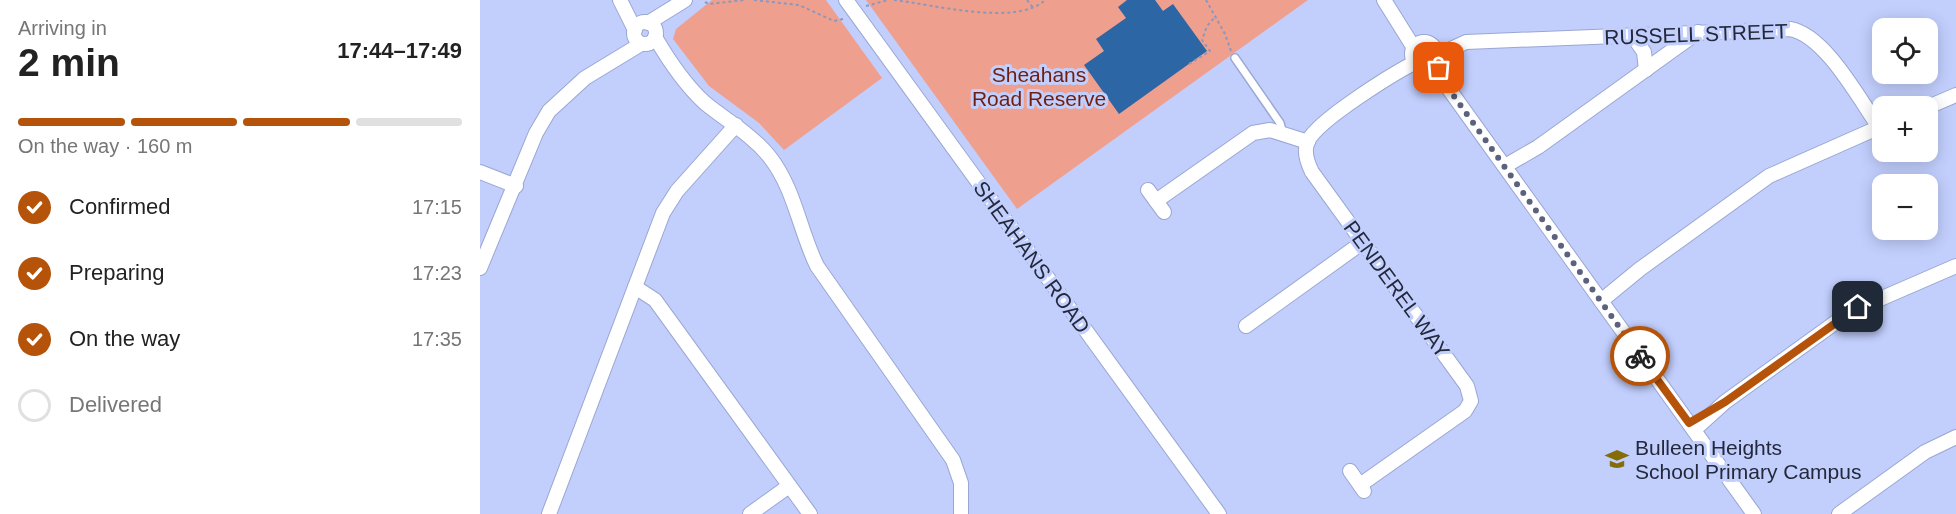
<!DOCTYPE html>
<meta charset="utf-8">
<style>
body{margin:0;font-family:Arial,sans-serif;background:#f2f2f2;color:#222;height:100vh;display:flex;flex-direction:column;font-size:22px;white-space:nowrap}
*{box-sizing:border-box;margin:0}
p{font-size:20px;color:#767676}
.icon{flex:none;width:33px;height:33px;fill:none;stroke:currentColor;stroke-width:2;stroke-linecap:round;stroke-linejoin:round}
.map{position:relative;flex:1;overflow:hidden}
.sheet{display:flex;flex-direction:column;background:#fff;width:480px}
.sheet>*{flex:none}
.tools{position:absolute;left:1392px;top:18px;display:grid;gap:12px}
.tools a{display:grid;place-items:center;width:66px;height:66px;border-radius:12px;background:#fff;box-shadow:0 3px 15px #0003;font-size:30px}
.pin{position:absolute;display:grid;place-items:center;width:51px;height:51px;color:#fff;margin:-26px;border-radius:12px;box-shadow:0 3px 9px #0006}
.courier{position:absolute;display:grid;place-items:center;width:60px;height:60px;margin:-30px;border:4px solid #b45309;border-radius:50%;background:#fff;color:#222;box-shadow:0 2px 8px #0007}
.headline em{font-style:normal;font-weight:600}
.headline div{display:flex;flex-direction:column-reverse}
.headline{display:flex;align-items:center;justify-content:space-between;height:102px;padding:0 18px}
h1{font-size:39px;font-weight:600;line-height:45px}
.bar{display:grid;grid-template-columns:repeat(4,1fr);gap:9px 6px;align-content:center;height:72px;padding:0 18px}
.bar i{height:8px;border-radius:4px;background:#e0e0e0}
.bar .active{background:#b45309}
.bar p{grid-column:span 4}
ol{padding:0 18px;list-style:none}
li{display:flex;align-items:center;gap:18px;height:66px}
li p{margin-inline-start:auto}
li .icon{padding:6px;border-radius:50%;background:#b45309;color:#fff;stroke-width:4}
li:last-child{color:#767676}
li i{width:33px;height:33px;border:3px solid #e0e0e0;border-radius:50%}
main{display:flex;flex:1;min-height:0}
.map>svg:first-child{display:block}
.green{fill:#ef9f8e}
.building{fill:#2c66a5}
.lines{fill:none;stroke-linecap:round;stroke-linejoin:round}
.service-casing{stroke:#9aa7d3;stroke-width:10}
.minor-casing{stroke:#9aa7d3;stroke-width:16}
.path{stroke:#8c97bb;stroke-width:2;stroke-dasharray:3 3;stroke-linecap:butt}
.service{stroke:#fff;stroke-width:7}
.minor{stroke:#fff;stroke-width:14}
.done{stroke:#5b627e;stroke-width:6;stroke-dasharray:0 10.8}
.route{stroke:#b45309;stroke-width:8}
.labels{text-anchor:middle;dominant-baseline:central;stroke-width:6;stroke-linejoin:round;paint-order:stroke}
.street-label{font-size:21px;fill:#23283a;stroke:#c2cffd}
.park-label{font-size:21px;fill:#701e0f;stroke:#c2cffd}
.poi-label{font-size:21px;fill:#23283a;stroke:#c2cffd;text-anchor:start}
</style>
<main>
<section class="sheet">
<div class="headline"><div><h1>2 min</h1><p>Arriving in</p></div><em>17:44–17:49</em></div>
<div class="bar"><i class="active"></i><i class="active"></i><i class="active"></i><i></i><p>On the way · 160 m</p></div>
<ol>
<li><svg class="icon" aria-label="check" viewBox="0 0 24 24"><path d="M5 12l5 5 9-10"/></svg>Confirmed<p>17:15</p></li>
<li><svg class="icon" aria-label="check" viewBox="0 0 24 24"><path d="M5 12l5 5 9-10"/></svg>Preparing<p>17:23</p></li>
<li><svg class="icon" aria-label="check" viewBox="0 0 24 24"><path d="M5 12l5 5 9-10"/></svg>On the way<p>17:35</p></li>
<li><i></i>Delivered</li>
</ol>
</section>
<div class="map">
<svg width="1476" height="514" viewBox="0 0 1476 514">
<rect width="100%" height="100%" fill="#c2cffd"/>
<!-- green -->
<g class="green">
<polygon points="232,0 346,0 402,78 304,150 279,123 229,86 193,39 196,29"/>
<polygon points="386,0 828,0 537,209"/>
</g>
<!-- building -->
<polygon class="building" points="647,0 675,0 683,11 693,4 727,51 639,114 604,65 624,51 616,39 646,18 638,7"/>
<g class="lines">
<!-- service casing -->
<g class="service-casing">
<polyline id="service" points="755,58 800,123 803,134"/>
</g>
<!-- minor casing -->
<g class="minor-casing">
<g id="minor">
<polyline points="140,0 155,30"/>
<polyline points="366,0 739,514"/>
<polyline points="904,0 934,48"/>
<circle cx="165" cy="33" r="11"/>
<polyline points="168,23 205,0"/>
<polyline points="1152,35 1164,52 1166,70"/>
<path d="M175,37c14,24 29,47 50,66 22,18 46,31 64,53 26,33 30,73 48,110l136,194 8,23v31"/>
<circle cx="944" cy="54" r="12"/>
<path d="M956,56l30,-14 324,-13c35,6 69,70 89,98"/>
<polyline points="945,65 966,85 1274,514"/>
<polyline points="1448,107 1476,95"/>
<polyline points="1025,166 1058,147 1218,32"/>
<polyline points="0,172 36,186"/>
<polyline points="668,190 684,212"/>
<polyline points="676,201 773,133 790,130 828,142"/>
<polyline points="0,268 56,133 69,111 105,78 161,44"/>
<polyline points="155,287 175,300 330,514"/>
<polyline points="1121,301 1160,269 1289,176 1402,126"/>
<polyline points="766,326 883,242"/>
<polyline points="1214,430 1245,402 1370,312 1476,266"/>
<polyline points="870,471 884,491"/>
<path d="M880,485l105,-74 6,-10 -4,-15 -155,-214c-5,-10 -9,-21 -4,-31 10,-21 86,-68 108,-79"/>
<polyline points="69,514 183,213 197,191 256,125"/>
<polyline points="270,514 309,486"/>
<polyline points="1359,514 1445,452 1476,437"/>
</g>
</g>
<!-- path -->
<g class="path">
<polyline points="274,0 319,5 354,21 363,19"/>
<path d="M414,0c37,4 123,27 151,0"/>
<polyline points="547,0 554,9"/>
<polyline points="726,0 745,34 751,51"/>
<polyline points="225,2 229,4 264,0"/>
<polyline points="386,6 408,0"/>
<polyline points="709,64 730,51 722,40 727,26 736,16"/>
</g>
<!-- service -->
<use href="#service" class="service"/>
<!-- minor -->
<use href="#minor" class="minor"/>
</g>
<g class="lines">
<!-- done -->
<polyline class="done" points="959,68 966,85 1160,356"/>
<!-- route -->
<polyline class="route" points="1160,356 1209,423 1245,402 1378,307"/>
</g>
<!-- icons -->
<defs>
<g id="school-bare" transform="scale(1.8)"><path d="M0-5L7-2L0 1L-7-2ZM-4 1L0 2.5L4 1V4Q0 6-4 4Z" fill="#846c08" stroke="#c2cffd" stroke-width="2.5" paint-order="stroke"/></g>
</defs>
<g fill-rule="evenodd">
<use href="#school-bare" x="1137" y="459"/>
</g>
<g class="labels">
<!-- street labels -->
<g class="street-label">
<text transform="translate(1216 34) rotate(-2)">RUSSELL STREET</text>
<text transform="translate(552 257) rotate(54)">SHEAHANS ROAD</text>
<text transform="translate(917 289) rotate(54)">PENDEREL WAY</text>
</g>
<!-- park labels -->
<g class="park-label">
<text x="559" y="74">Sheahans<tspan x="559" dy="24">Road Reserve</tspan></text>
</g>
<!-- poi labels -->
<g class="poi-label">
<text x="1155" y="447">Bulleen Heights<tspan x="1155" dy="24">School Primary Campus</tspan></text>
</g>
</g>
</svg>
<div class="tools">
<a><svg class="icon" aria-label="locate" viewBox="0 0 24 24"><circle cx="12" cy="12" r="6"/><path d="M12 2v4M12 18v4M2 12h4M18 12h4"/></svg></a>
<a>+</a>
<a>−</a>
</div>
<div class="pin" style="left:959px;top:68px;background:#ea580c"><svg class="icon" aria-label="bag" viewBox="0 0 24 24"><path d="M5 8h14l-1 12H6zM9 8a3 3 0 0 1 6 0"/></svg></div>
<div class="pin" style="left:1378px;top:307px;background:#1f2937"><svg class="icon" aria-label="home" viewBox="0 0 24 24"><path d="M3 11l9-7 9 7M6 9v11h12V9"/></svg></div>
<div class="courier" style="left:1160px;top:356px"><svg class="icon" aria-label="bike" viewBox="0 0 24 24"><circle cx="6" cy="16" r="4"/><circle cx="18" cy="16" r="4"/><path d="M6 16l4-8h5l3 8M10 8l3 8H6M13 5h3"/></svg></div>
</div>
</main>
